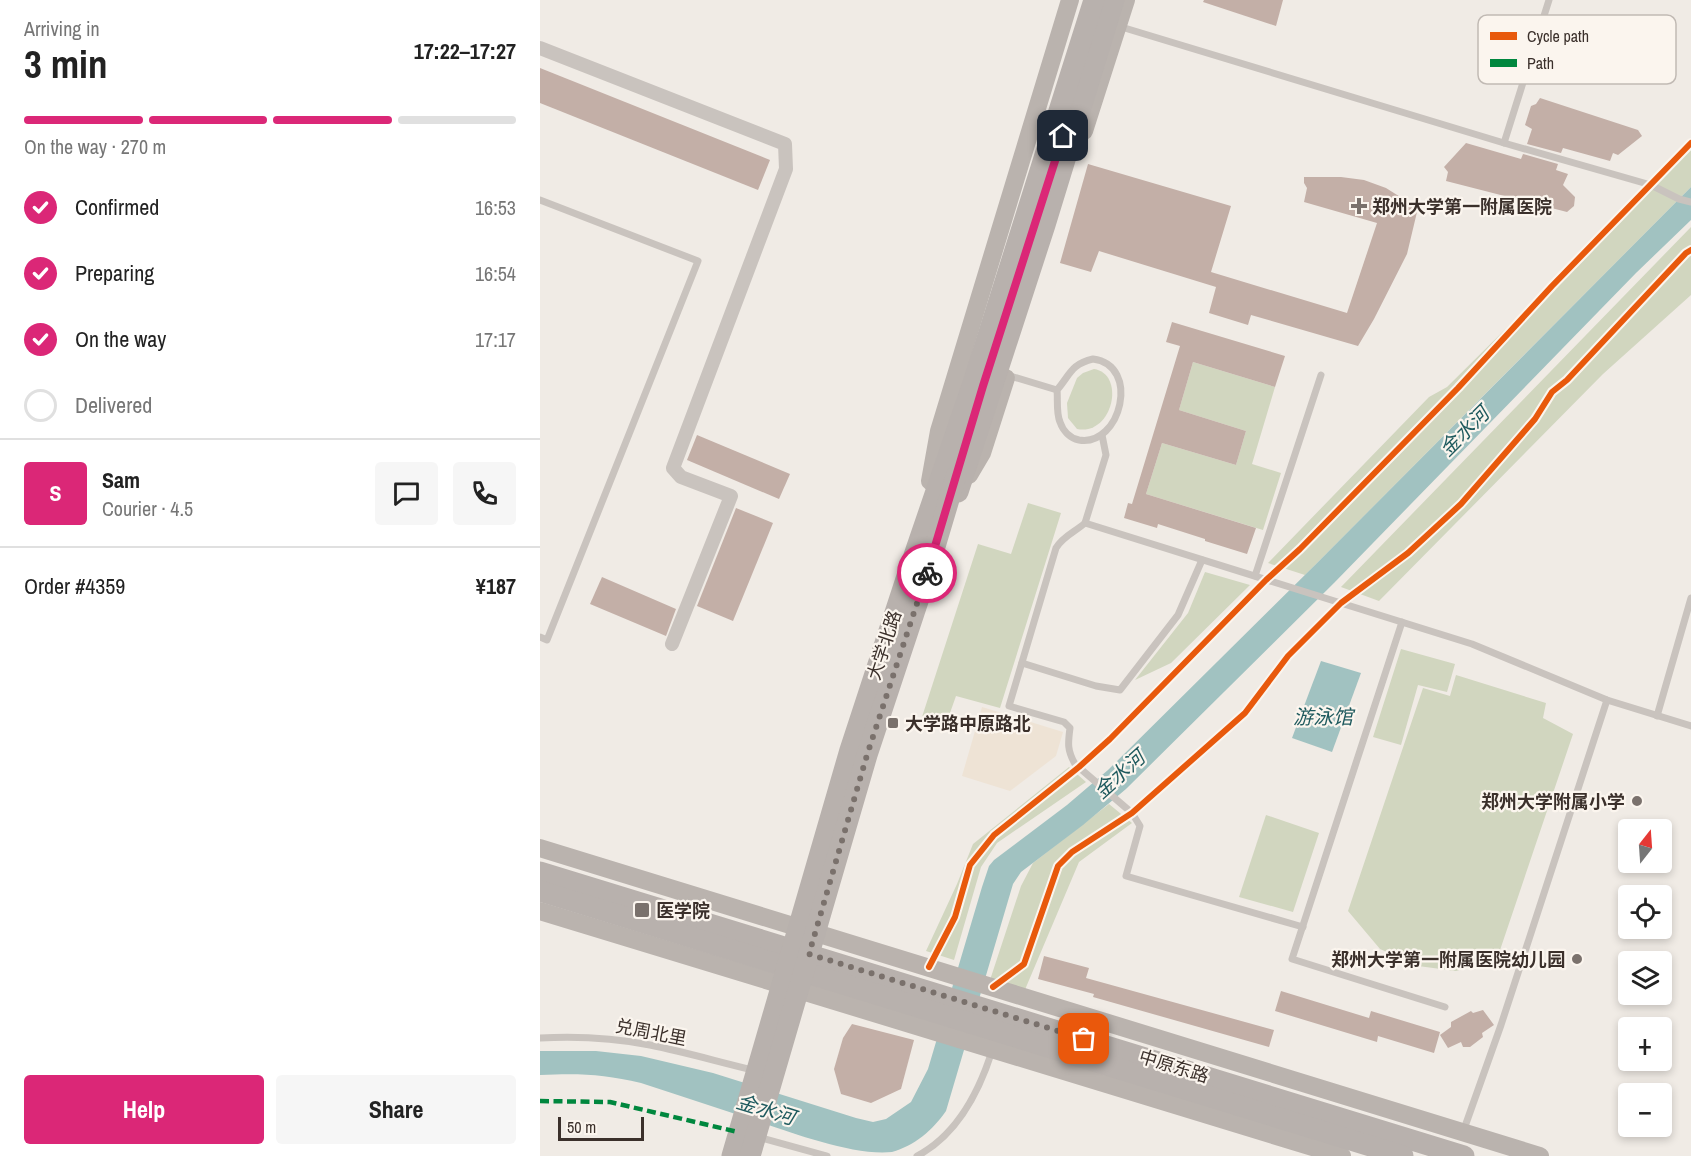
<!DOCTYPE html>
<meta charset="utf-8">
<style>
body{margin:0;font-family:"Archivo Narrow","Noto Sans SC",sans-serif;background:#f6f6f6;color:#222;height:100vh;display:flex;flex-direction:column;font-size:22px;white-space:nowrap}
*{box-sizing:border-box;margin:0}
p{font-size:20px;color:#767676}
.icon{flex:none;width:33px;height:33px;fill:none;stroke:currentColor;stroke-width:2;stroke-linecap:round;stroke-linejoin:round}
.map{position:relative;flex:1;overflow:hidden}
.sheet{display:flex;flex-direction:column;background:#fff;width:540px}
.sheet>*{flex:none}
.needle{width:39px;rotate:17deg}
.buttons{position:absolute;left:1078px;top:819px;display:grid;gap:12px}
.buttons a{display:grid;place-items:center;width:54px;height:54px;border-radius:6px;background:#fff;box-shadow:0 3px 9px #0003;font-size:30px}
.scale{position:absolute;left:18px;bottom:15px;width:86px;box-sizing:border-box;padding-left:6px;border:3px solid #3b302b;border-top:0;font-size:16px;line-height:21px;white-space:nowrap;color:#3b302b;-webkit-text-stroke:4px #fbf5ee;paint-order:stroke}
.pin{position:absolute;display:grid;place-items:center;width:51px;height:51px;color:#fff;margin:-26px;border-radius:12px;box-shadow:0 3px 9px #0006}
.courier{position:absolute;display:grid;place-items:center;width:60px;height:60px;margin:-30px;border:4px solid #db2777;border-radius:50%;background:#fff;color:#222;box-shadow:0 2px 8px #0007}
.summary em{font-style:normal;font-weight:700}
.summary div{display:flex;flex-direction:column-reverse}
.summary{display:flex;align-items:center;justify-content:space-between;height:102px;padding:0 24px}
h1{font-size:39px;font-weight:700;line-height:45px}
.bar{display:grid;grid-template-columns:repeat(4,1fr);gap:9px 6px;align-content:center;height:72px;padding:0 24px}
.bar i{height:8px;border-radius:4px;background:#e0e0e0}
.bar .selected{background:#db2777}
.bar p{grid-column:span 4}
.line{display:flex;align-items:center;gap:15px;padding:0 24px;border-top:2px solid #e0e0e0}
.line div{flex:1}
.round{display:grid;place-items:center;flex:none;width:63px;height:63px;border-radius:6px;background:#f6f6f6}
ol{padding:0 24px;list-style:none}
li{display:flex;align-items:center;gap:18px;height:66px}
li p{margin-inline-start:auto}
li .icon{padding:6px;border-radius:50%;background:#db2777;color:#fff;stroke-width:4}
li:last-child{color:#767676}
li i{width:33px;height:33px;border:3px solid #e0e0e0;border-radius:50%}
.button{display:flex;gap:12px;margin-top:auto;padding:12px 24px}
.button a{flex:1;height:69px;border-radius:6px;background:#db2777;color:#fff;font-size:24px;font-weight:700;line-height:69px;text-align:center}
.button a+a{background:#f6f6f6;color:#222}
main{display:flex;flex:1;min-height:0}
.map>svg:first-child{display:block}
.green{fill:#d1d6bf}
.plaza{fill:#eee3d5}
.water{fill:#a1c2c1}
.building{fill:#c3afa7}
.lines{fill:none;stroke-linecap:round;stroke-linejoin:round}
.lane{stroke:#c9c3be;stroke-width:7}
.street{stroke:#c9c3be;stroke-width:14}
.secondary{stroke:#bab3ae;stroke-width:18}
.primary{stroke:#b8b1ad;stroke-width:21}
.quiet{stroke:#00873e;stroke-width:4.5;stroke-dasharray:9 4.5;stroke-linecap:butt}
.cycleway-casing{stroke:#fbf5ee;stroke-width:10}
.cycleway{stroke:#e8590c;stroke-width:6}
.done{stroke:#7a716c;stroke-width:6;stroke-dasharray:0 10.8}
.route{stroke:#db2777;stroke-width:8}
.poi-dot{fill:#7a716c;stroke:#fbf5ee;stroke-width:2}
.labels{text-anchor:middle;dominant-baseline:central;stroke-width:4.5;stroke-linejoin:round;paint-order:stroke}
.poi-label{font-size:18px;font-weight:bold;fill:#3b302b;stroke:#fbf5ee;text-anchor:start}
.street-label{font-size:18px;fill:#3b302b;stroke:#fbf5ee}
.water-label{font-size:20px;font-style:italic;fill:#1f5a5e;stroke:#fbf5ee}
.key{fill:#fbf5ee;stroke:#c1bab4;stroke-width:1.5}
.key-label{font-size:16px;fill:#3b302b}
</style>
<main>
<section class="sheet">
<div class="summary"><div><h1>3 min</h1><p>Arriving in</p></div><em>17:22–17:27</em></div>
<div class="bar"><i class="selected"></i><i class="selected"></i><i class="selected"></i><i></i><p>On the way · 270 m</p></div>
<ol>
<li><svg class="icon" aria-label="check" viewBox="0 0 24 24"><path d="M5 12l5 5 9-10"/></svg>Confirmed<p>16:53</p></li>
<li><svg class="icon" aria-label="check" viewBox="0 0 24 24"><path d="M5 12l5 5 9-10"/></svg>Preparing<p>16:54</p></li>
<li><svg class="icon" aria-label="check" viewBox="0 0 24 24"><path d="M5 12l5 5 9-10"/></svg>On the way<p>17:17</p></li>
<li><i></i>Delivered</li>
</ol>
<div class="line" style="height:108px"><b class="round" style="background:#db2777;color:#fff">S</b><div><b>Sam</b><p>Courier · 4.5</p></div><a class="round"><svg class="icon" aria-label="chat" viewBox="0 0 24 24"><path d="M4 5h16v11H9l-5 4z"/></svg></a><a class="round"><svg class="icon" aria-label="phone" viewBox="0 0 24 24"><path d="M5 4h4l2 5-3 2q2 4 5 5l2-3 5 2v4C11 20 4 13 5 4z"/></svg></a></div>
<div class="line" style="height:78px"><div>Order #4359</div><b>¥187</b></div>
<div class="button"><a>Help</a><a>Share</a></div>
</section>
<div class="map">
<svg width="1151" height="1156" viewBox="0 0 1151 1156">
<rect width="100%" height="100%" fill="#f0ebe5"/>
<!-- green -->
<g class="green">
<polygon points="1151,145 1151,187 765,575 728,563 889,397 907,387"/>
<polygon points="1151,227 1151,295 1063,374 839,601 801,587"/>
<polygon points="653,362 735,387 712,464 741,473 723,530 606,494 622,443 696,465 706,431 639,410"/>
<path d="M554,369c32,5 19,67 -17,60l-9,-11 -1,-15 10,-25 6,-5z"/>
<polygon points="488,503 521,513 460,708 416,696 405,727 381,720 438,544 471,554"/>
<polygon points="665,572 710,585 631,663 595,680 648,613"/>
<polygon points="861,649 915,664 907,692 878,685 861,745 833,737"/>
<polygon points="916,675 1006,703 1003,718 1033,734 957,959 916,971 878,966 840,949 808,911 883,688 910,696"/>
<polygon points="529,767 546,782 457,843 441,867 414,960 386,951 417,884 433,844"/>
<polygon points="569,804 592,823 539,862 484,992 450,980 481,886 493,863"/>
<polygon points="726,815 779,833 753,912 699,897"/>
</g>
<!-- plaza -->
<polygon class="plaza" points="442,707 523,732 516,756 470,791 422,776"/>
<!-- water -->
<g class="water">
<path d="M1151,187v33l-55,53 -301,309 -209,207 -43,36 -62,47 -8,12 -67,227c-13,19 -32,35 -54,41 -36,4 -94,-17 -129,-29 -41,-13 -81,-27 -122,-40 -37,-9 -63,-10 -101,-8v-24h56l45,5 72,17 143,45 17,4 13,-3 25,-17 17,-33 54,-182 7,-21 5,-6 73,-55 41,-35 208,-206z"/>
<polygon points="781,661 821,673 792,752 752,738"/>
</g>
<!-- building -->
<g class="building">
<polygon points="664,0 743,0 736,26 663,2"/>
<polygon points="0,68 230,160 218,190 0,103"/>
<polygon points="1000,98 1098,130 1102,136 1078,155 1073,153 1070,161 1023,148 1021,153 987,144 992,129 985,125 991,106 996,104"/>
<polygon points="926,143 981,159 983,154 1018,164 1016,170 1028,174 1023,185 1035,197 1034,206 1027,212 906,181 908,172 904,167"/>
<polygon points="548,164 691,206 671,272 807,313 837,223 764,202 767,188 764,183 764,177 801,177 824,180 846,188 873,205 877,212 867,254 834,319 818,346 711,315 708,325 669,313 676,287 559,251 551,272 520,263"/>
<polygon points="632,322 745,356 735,387 653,362 639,410 706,431 696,465 622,443 606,494 716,528 707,554 665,541 665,539 618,524 617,528 584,518 588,503 592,504 640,346 626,342"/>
<polygon points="157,435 250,474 239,499 147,460"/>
<polygon points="196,508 233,523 193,621 157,606"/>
<polygon points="62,577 136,609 126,636 50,604"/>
<polygon points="504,956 549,968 546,978 734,1030 729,1047 553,997 554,994 498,979"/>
<polygon points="741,991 829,1018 831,1011 900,1032 894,1053 838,1036 837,1042 735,1011"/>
<polygon points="943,1010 954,1025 942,1033 943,1037 930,1047 923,1047 921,1042 908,1048 900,1035 911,1027 911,1022 931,1011 933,1013"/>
<polygon points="312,1024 374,1040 361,1089 331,1103 301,1094 294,1069 303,1038"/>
</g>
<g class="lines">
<!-- lane -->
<g class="lane">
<polyline points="578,26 964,143 1009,0"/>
<polyline points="964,143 1111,185 1139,199 1151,202"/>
<polyline points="0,200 158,261 7,640 0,637"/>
<path d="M553,359c48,6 28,88 -14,81 -9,-2 -16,-9 -19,-18 -4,-9 -2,-22 -3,-32 13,-15 14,-26 36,-31z"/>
<polyline points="467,375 517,390"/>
<path d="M562,435l4,20 -21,68c-10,9 -22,13 -29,25l-47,158 55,16 6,6c-2,15 -3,22 5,36l57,49 8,13 -14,50 177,51"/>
<polyline points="545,523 932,644 1067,700 1151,726"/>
<polyline points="715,576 781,375"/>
<polyline points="862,622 752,959 905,1007"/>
<polyline points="482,663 556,686 580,690 638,615 662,560"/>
<polyline points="1117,716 1151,598"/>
<path d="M0,1038c37,-2 74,0 110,7 35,7 69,17 103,25"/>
<polyline points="923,1132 961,1025 1067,700"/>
<polyline points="218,1137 287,1156"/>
<path d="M377,1156c40,-21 62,-64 75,-105"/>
</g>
<!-- street -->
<polyline class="street" points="0,48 245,144 246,169 133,468 141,477 191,496 132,644"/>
<!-- secondary -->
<g class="secondary">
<polyline points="544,131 586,0"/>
<polyline points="429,475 442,453 466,378"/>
<polyline points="390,481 399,431 530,0"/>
<polyline points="0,848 1000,1156"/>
<polyline points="0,911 802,1156"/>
</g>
<!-- primary -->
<g class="primary">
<polyline points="418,492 505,225 574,0"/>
<polyline points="0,872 924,1156"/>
<polyline points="0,891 863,1156"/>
<polyline points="192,1156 310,750 368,573 433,383 554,0"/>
<polyline points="210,1156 327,755 385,580 416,476"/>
</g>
<!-- quiet -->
<polyline class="quiet" points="0,1101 70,1102 198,1132"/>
<!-- cycleway casing -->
<g class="cycleway-casing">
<g id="cycleway">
<polyline points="389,967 415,917 430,865 454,835 539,767 570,739 726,580 760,549 918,388 1012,286 1151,143"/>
<polyline points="453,987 484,964 518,866 532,852 592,813 705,713 748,656 801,603 868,553 921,504 995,419 1012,392 1027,380 1146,253 1151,250"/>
</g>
</g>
<!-- cycleway -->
<use href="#cycleway" class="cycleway"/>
</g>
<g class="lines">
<!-- done -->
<polyline class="done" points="387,573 327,755 269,954 544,1039"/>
<!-- route -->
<polyline class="route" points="387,573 443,386 523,136"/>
</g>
<!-- markers -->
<g class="poi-dot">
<path d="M816 197h6v6h6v6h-6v6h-6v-6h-6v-6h6z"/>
<rect x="347" y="717" width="12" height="12" rx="3"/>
<circle cx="1097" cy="801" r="6"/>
<rect x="94" y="902" width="16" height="16" rx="3"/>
<circle cx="1037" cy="959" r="6"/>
</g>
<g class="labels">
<!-- poi labels -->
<g class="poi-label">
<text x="832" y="206">郑州大学第一附属医院</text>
<text x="365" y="723">大学路中原路北</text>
<text x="1085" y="801" text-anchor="end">郑州大学附属小学</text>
<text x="116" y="910">医学院</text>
<text x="1025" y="959" text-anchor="end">郑州大学第一附属医院幼儿园</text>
</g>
<!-- street labels -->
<g class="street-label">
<text transform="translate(344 645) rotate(-72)">大学北路</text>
<text transform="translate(111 1032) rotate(11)">兑周北里</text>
<text transform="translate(634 1066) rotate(17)">中原东路</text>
</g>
<!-- water labels -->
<g class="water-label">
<text transform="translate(924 431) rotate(-45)">金水河</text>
<text x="783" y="716">游泳馆</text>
<text transform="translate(579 774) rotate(-42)">金水河</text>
<text transform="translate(226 1109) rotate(17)">金水河</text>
</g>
</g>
<!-- legend -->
<rect x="938" y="15" width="198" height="69" rx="9" class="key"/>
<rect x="950" y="32" width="27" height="8" fill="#e8590c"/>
<rect x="950" y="59" width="27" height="8" fill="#00873e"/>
<g class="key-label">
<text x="987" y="42">Cycle path</text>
<text x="987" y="69">Path</text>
</g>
</svg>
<div class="buttons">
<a><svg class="needle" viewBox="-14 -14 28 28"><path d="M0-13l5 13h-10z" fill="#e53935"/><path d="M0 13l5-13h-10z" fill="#767676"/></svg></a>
<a><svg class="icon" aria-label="locate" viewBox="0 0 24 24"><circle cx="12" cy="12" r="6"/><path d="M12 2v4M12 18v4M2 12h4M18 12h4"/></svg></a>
<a><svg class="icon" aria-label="layers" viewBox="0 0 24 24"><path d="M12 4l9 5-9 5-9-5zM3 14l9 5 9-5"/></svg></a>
<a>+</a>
<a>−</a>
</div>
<div class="scale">50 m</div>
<div class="pin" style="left:544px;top:1039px;background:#ea580c"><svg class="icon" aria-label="bag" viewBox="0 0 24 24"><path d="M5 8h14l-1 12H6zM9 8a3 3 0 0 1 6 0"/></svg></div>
<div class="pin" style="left:523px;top:136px;background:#1f2937"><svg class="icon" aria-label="home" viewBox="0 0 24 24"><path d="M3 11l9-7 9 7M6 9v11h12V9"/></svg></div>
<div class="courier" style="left:387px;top:573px"><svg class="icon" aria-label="bike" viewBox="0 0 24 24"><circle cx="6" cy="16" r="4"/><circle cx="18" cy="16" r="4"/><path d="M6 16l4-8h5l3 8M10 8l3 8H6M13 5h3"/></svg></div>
</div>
</main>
